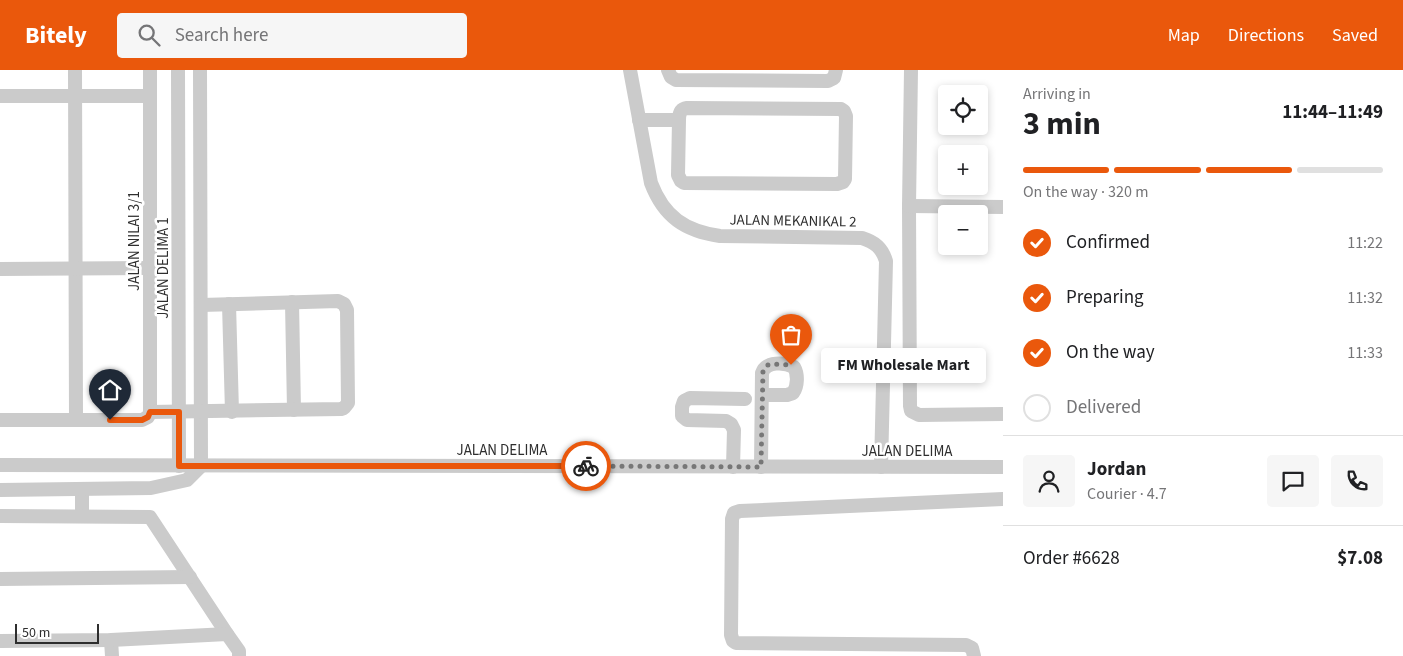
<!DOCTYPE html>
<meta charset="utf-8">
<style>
body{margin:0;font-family:"Source Sans 3",sans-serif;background:#f6f6f6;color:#202124;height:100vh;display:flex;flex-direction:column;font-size:19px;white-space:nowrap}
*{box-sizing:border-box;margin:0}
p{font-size:16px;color:#757577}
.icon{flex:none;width:28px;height:28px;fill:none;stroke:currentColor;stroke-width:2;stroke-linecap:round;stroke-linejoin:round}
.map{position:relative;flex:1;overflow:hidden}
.sheet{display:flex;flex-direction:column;background:#fff;width:400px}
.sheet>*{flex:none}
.fabs{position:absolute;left:938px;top:15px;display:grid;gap:10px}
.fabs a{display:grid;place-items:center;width:50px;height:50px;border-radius:5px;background:#fff;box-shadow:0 2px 8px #0003;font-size:25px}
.scale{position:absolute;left:15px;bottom:12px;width:84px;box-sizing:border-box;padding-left:5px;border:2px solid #2e2e2e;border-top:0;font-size:14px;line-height:18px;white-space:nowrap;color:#2e2e2e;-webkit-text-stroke:4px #fff;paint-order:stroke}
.pin{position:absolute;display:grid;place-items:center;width:42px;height:42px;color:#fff;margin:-51px -21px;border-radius:50% 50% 50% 0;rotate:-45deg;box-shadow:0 0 5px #0007}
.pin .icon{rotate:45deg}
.courier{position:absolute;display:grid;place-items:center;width:50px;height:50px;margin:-25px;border:4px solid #ea580c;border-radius:50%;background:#fff;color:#222;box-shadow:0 1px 6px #0007}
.bubble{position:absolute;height:35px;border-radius:5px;background:#fff;box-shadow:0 2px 8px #0003;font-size:16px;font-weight:700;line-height:35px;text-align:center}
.summary em{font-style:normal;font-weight:700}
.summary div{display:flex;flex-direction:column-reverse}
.summary{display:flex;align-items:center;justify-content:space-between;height:85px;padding:0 20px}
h1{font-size:32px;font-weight:700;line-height:38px}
.bar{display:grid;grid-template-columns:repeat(4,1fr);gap:8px 5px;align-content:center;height:60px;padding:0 20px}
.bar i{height:6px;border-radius:4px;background:#e0e0e0}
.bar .selected{background:#ea580c}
.bar p{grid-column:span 4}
.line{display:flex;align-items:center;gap:12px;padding:0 20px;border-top:1px solid #e0e0e0}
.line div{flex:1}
.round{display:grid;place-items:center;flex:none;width:52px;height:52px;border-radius:5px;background:#f6f6f6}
ol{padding:0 20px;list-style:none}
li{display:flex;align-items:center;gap:15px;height:55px}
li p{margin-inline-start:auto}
li .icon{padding:5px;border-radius:50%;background:#ea580c;color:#fff;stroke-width:4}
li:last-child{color:#757577}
li i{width:28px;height:28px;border:2px solid #e0e0e0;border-radius:50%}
header{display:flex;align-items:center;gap:30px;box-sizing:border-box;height:70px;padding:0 25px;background:#ea580c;color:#fff}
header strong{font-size:24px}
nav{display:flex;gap:28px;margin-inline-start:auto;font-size:18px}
.search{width:350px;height:45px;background:#f6f6f6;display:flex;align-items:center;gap:12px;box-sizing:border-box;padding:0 18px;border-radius:5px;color:#757577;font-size:19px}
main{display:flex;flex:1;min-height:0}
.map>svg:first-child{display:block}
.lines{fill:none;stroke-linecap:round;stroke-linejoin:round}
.minor{stroke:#cbcbcb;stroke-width:14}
.done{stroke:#777;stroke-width:5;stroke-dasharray:0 9}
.route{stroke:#ea580c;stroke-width:6}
.labels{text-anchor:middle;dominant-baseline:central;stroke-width:5;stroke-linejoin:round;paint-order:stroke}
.street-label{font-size:15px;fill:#2e2e2e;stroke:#fff}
</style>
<header>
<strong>Bitely</strong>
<div class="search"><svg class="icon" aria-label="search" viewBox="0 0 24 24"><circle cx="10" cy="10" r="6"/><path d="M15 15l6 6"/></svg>Search here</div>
<nav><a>Map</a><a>Directions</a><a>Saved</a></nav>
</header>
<main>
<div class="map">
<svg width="1003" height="586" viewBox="0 0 1003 586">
<rect width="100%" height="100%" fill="#fff"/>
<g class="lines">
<!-- minor -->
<g class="minor">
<polyline points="75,0 76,350"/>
<polyline points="150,0 150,342"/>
<polyline points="178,0 179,396"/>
<polyline points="200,0 201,396"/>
<path d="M630,0l21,113c13,34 34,48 69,53l142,2c13,4 20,10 24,23l-5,206"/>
<polyline points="668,0 671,7 676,10 828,11 834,8 836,0"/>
<polyline points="911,0 909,136 910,336 911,341 919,345 1003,344"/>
<polyline points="0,26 150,26"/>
<path d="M639,50h40c0,-6 1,-11 8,-12l154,1 3,2 2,5 -1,63 -2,3 -6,2 -153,-1 -3,-2 -3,-6 1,-55"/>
<polyline points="909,136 1003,137"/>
<polyline points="0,199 150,198"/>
<polyline points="292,232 294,340"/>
<polyline points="229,234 232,342"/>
<polyline points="150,342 341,339 344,338 348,333 347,240 344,234 338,231 201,235"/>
<polyline points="0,350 142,350 148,347 150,342"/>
<polyline points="0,395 1003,397"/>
<polyline points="733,397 734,360 731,354 726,351 687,350 682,346 682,337 684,331 690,328 745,329"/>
<path d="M761,397l1,-94c4,-12 22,-11 32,-6 4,7 4,19 -1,26l-6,2h-25"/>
<polyline points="82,419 82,446"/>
<polyline points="0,420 151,418 187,410 201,396"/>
<polyline points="0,446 150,447 227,564"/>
<polyline points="0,509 190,507"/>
<polyline points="111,570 112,586"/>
<polyline points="0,571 111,570 227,564 239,581 239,586"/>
<polyline points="974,586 972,578 966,575 736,573 733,571 731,565 732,449 734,443 740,441 1003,429"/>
</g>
</g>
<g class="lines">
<!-- done -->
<polyline class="done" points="586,396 761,397 763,300 768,295 771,294 791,295"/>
<!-- route -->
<polyline class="route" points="110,350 142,350 148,347 150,342 179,342 179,396 586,396"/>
</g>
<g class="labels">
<!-- street labels -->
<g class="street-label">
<text transform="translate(793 151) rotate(1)">JALAN MEKANIKAL 2</text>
<text transform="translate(134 171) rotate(-90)">JALAN NILAI 3/1</text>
<text transform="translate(163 198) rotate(-90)">JALAN DELIMA 1</text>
<text x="502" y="380">JALAN DELIMA</text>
<text x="907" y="381">JALAN DELIMA</text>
</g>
</g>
</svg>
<div class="fabs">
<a><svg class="icon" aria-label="locate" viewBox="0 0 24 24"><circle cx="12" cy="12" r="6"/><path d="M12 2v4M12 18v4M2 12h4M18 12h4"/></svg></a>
<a>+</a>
<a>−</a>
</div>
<div class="scale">50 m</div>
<div class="pin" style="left:791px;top:295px;background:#ea580c"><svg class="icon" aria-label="bag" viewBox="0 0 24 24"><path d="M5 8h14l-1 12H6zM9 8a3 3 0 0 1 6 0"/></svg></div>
<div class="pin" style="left:110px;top:350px;background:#1f2937"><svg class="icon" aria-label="home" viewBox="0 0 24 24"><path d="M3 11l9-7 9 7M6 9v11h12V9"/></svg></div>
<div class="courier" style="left:586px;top:396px"><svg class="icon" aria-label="bike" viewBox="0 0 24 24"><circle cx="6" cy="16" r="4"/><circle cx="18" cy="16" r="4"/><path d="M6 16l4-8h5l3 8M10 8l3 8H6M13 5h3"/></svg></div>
<div class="bubble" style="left:821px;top:278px;width:165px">FM Wholesale Mart</div>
</div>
<section class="sheet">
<div class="summary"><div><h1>3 min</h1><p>Arriving in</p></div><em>11:44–11:49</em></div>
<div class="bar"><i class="selected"></i><i class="selected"></i><i class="selected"></i><i></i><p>On the way · 320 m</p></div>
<ol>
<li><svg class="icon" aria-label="check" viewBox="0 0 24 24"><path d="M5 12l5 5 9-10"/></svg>Confirmed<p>11:22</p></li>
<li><svg class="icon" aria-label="check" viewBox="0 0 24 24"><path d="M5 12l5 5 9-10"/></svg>Preparing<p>11:32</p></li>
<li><svg class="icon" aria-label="check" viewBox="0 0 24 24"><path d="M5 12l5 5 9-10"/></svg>On the way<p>11:33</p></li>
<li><i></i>Delivered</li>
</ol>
<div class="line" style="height:90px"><a class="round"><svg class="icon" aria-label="person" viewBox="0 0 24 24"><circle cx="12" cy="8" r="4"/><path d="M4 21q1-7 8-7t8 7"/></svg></a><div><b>Jordan</b><p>Courier · 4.7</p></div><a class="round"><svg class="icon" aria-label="chat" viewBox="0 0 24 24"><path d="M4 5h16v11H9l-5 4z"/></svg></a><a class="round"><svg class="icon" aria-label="phone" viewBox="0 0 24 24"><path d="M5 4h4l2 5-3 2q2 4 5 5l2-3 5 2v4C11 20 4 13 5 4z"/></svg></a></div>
<div class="line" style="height:65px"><div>Order #6628</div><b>$7.08</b></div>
</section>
</main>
